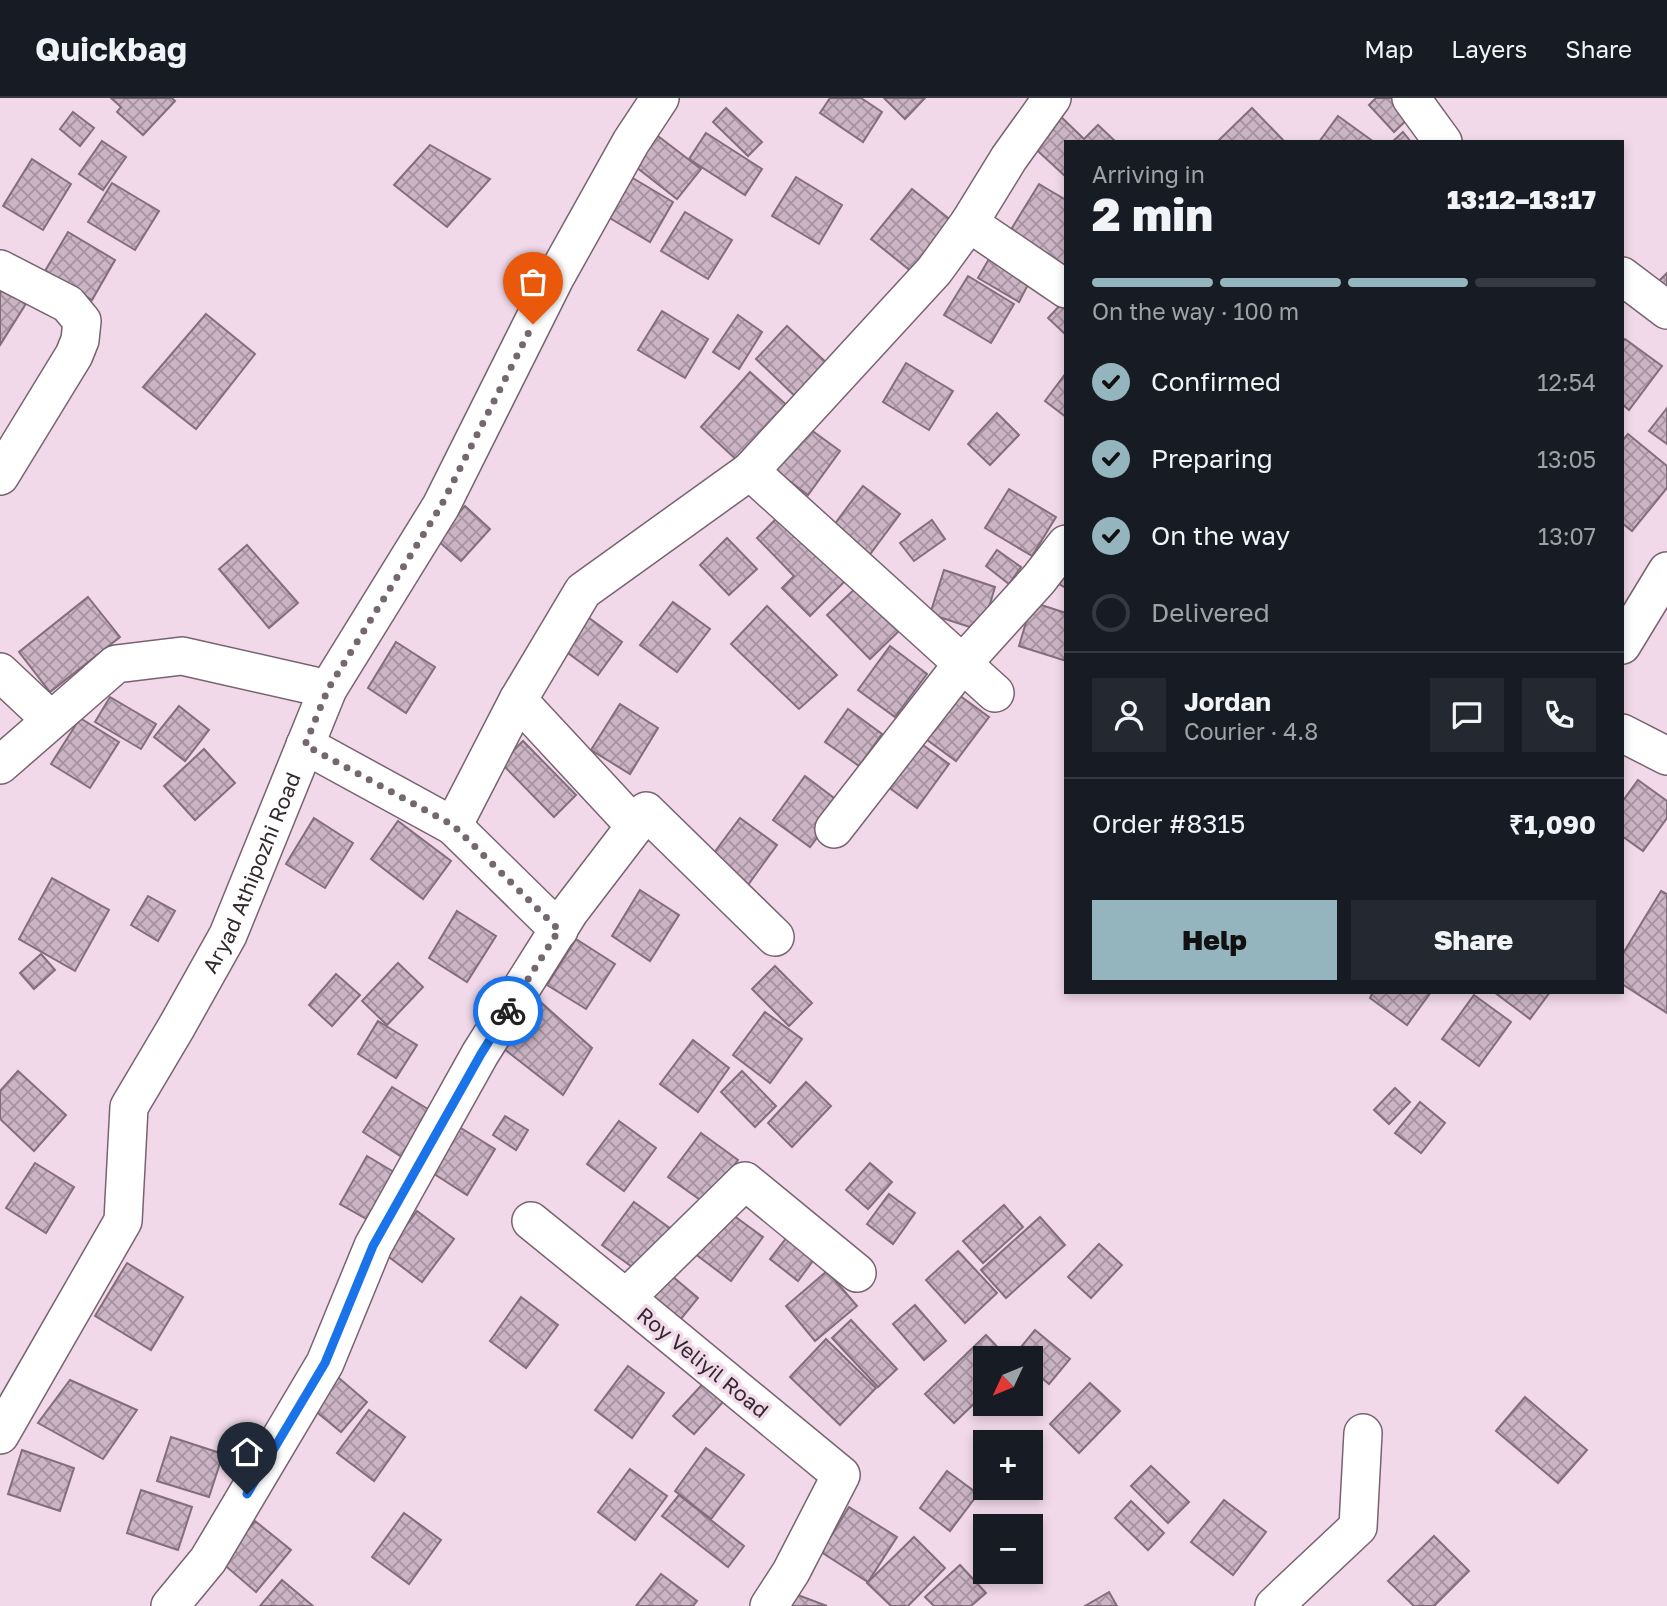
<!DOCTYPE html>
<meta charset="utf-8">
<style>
body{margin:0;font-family:"Golos Text",sans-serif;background:#242831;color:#f1f3f6;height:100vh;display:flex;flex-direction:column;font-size:26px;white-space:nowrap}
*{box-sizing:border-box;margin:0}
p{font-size:23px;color:#9ea1a6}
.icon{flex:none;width:38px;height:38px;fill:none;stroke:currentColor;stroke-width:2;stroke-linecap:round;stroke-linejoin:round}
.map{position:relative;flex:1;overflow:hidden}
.sheet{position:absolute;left:1064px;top:42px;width:560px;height:854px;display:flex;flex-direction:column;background:#171b24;border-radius:0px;box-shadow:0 4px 10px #0003}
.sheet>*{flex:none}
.needle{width:46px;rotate:226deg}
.buttons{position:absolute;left:973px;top:1248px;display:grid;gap:14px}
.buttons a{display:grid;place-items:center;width:70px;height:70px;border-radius:0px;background:#171b24;box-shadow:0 4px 10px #0003;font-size:35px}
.pin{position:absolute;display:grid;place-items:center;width:60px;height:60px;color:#fff;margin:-72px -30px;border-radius:50% 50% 50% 0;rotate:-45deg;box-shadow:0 0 7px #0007}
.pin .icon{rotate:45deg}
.courier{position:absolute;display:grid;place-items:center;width:70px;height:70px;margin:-35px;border:5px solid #1a73e8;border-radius:50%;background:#fff;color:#222;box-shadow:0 2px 9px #0007}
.summary em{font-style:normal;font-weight:800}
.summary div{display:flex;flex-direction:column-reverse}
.summary{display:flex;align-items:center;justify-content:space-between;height:119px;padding:0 28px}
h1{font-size:46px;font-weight:800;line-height:52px}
.bar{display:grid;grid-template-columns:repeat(4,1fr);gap:10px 7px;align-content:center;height:84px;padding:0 28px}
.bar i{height:9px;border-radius:5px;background:#363941}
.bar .active{background:#95b5be}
.bar p{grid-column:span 4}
.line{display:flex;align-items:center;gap:18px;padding:0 28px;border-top:2px solid #363941}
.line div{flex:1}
.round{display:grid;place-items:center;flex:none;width:74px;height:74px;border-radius:0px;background:#242831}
ol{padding:0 28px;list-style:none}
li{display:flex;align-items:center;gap:21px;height:77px}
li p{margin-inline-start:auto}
li .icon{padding:7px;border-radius:50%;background:#95b5be;color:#111;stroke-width:4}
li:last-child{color:#9ea1a6}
li i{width:38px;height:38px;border:4px solid #363941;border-radius:50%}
.primary-button{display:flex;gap:14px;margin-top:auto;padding:14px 28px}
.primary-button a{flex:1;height:80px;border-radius:0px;background:#95b5be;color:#111;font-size:28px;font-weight:800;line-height:80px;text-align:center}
.primary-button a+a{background:#242831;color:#f1f3f6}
header{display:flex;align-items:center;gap:42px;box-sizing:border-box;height:98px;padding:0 35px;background:#171b24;border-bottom:2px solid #363941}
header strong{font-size:33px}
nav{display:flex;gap:38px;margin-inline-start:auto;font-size:24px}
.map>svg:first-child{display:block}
.building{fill:url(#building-cross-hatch);stroke:#836e7c;stroke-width:2}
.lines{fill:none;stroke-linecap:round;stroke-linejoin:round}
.minor-casing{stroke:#786371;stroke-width:40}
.minor{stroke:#fff;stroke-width:37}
.done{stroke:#756770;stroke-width:7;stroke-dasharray:0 12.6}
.route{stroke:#1a73e8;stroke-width:9}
.labels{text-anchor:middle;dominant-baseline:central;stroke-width:7;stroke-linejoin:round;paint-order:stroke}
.street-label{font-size:21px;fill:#32292f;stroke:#f1d9e9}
</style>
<header>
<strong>Quickbag</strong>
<nav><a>Map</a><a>Layers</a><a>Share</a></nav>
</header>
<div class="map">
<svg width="1667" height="1508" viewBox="0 0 1667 1508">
<defs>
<pattern id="building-cross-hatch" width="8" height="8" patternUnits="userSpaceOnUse" patternTransform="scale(1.75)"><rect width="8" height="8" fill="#cbb4c4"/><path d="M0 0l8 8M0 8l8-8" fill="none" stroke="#a592a0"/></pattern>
</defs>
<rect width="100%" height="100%" fill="#f1d9e9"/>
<!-- building -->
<g class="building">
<polygon points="111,0 172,0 175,3 143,37 117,14 121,9"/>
<polygon points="830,0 861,0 882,14 863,44 820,15"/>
<polygon points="884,0 925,0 905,21"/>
<polygon points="1376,0 1394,0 1411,18 1394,34 1369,7"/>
<polygon points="726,10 762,44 748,58 713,24"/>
<polygon points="1252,10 1285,44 1221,44 1219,42"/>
<polygon points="1055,13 1084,41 1098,27 1116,44 1066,44 1066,79 1027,43"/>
<polygon points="73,14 94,30 80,48 60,31"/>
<polygon points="1338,18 1374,44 1319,44"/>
<polygon points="1403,34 1411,44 1392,44"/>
<polygon points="654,35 701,71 677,101 631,65"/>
<polygon points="706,35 762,71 745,97 689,61"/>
<polygon points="102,43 126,59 103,92 79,76"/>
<polygon points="430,47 490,81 447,129 394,87"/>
<polygon points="32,61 71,86 43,132 3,108"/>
<polygon points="626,76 673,104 650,144 603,116"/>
<polygon points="796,79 842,107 819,146 772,118"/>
<polygon points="112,85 159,113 135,152 88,124"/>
<polygon points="1039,86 1066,102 1066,181 1004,143"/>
<polygon points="912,91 953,124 912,174 871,141"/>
<polygon points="685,114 732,142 708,181 661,153"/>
<polygon points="68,134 115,162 92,202 45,173"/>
<polygon points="993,154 1033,177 1019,204 978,180"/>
<polygon points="1667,175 1667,194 1657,185"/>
<polygon points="968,178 1014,206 991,245 944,217"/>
<polygon points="0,187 27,204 0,247"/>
<polygon points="1064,203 1066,205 1066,237 1048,220"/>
<polygon points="662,213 708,241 685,280 638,252"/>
<polygon points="206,216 255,256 196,331 143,289"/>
<polygon points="738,217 762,234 739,271 713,254"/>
<polygon points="787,228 829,267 798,301 756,261"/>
<polygon points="1625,241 1662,268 1629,312 1622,306 1622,244"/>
<polygon points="906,265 953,293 929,332 883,304"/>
<polygon points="750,274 790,310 740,365 701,329"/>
<polygon points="1066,275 1066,319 1045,303"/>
<polygon points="1667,310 1667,346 1649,333"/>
<polygon points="997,315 1019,337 990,367 968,346"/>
<polygon points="803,326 840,353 808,397 771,369"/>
<polygon points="1628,336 1667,368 1667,390 1632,433 1622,425 1622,343"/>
<polygon points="863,388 900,416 868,459 831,431"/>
<polygon points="1009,391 1056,419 1032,458 985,430"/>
<polygon points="465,408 490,431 461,463 436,441"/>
<polygon points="782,415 848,480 810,518 782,490 794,478 757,440"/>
<polygon points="932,422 945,441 914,463 900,445"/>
<polygon points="727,440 757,471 729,497 700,467"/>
<polygon points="247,447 298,505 269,530 219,471"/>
<polygon points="997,452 1021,469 1009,486 986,468"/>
<polygon points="1066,471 1066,490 1057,485"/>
<polygon points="944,472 995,489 982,533 930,516"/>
<polygon points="858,488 900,532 870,561 827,517"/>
<polygon points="88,499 120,539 50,594 19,554"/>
<polygon points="673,504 710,531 677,574 640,547"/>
<polygon points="1032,504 1066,515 1066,563 1019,548"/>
<polygon points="767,508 837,577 799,611 731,546"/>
<polygon points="585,517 622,544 598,577 561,550"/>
<polygon points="396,544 435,569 406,615 368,590"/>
<polygon points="890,548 927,576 895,619 858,592"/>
<polygon points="952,592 989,619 956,663 919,636"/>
<polygon points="110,599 156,626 141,651 95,624"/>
<polygon points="620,606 658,630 630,676 591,652"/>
<polygon points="179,608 209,632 185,663 154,639"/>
<polygon points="848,611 882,636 859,668 825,644"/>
<polygon points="80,620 119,644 90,690 51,666"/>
<polygon points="912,639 949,666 917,710 880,683"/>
<polygon points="523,643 576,697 554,719 501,665"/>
<polygon points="204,651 235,685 195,722 164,688"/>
<polygon points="805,678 842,706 810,749 773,722"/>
<polygon points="1638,682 1667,703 1667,720 1643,753 1622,738 1622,704"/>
<polygon points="314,720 353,745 325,790 286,766"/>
<polygon points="740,720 777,747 745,791 708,763"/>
<polygon points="398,723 451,763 423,801 371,761"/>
<polygon points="52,780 109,812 75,873 19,841"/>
<polygon points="640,792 679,817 650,863 612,838"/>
<polygon points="1661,793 1667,796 1667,915 1622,886 1622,857"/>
<polygon points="148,798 175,813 158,843 131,827"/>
<polygon points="457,813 496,838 467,884 429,860"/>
<polygon points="576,841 615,866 586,911 547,887"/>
<polygon points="41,856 55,872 34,891 20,875"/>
<polygon points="398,865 423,889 387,927 362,903"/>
<polygon points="775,868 812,905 789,928 752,891"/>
<polygon points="336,876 360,897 332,928 309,907"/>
<polygon points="1373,894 1431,894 1407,927 1370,900"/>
<polygon points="1494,894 1550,894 1530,921"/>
<polygon points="1474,897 1511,924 1479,968 1442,941"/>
<polygon points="535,899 592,950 563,997 503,950"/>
<polygon points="765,914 802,941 770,985 733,957"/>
<polygon points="378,923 417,947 396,980 358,956"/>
<polygon points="693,942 729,970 698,1014 660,986"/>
<polygon points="18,973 66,1017 34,1053 0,1021 0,993"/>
<polygon points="742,973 776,1008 755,1029 721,994"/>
<polygon points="806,984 831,1008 792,1049 768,1025"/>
<polygon points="392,989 431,1013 402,1059 363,1034"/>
<polygon points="1395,990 1410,1004 1389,1026 1374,1012"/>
<polygon points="1420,1004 1445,1025 1421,1055 1395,1035"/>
<polygon points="505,1018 528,1032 516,1052 493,1037"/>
<polygon points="619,1023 656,1050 624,1093 587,1066"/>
<polygon points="456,1027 495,1051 467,1097 428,1072"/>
<polygon points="701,1035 738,1062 706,1106 668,1079"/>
<polygon points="367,1058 404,1080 377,1127 340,1106"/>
<polygon points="35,1065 74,1089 46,1135 6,1110"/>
<polygon points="870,1065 892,1084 868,1111 846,1092"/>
<polygon points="889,1096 915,1115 893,1146 867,1126"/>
<polygon points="634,1104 671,1131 639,1174 602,1147"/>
<polygon points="1004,1107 1023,1129 983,1165 963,1143"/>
<polygon points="726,1112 763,1139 731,1183 694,1155"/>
<polygon points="417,1113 454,1141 422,1184 385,1156"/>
<polygon points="1040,1119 1065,1147 1006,1200 981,1172"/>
<polygon points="791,1134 818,1156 798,1183 770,1161"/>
<polygon points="1099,1146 1122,1167 1091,1200 1068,1179"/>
<polygon points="958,1153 997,1195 965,1225 926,1182"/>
<polygon points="127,1165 183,1199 151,1252 95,1218"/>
<polygon points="666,1173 698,1200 676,1227 644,1200"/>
<polygon points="827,1173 857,1208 815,1243 786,1208"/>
<polygon points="521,1199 558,1227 526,1270 490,1243"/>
<polygon points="915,1207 946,1243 924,1262 893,1226"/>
<polygon points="851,1222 897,1271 878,1289 832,1240"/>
<polygon points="1035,1232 1070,1261 1049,1286 1031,1271 1031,1260 1012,1260"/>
<polygon points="986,1237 1006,1258 1004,1260 985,1260 985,1295 954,1325 925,1296"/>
<polygon points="826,1241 876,1290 840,1327 790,1279"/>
<polygon points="628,1268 664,1295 632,1340 595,1312"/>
<polygon points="333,1275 367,1304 341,1334 307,1306"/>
<polygon points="712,1276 732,1294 694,1336 673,1318"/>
<polygon points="70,1282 137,1312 103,1361 38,1325"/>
<polygon points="1090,1285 1120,1313 1079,1355 1050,1326"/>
<polygon points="1525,1299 1587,1352 1558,1385 1496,1333"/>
<polygon points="369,1312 405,1339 374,1383 337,1355"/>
<polygon points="171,1339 223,1356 209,1399 157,1383"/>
<polygon points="706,1350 744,1377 711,1421 675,1393"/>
<polygon points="22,1352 74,1370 60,1413 8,1396"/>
<polygon points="1151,1368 1189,1404 1168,1425 1131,1388"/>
<polygon points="630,1371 667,1398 635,1442 598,1414"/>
<polygon points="947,1373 978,1396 950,1433 920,1410"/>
<polygon points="141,1392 192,1409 178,1452 127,1435"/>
<polygon points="679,1397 744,1448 728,1469 662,1418"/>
<polygon points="1224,1402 1266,1434 1233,1477 1191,1444"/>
<polygon points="1131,1403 1164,1435 1148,1452 1115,1420"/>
<polygon points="849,1409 897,1439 868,1484 821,1454"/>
<polygon points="404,1415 441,1442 409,1486 372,1459"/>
<polygon points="255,1423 291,1452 256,1494 221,1464"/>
<polygon points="1434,1438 1469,1473 1434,1508 1414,1508 1388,1483"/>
<polygon points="914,1439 945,1470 908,1508 891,1508 867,1485"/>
<polygon points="960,1467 986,1495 971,1508 934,1508 925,1499"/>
<polygon points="661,1476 697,1503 693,1508 636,1508"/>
<polygon points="282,1482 313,1508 260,1508"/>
<polygon points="1109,1494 1117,1508 1085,1508"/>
<polygon points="795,1496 827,1508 791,1508"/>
</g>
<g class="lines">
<!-- minor casing -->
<g class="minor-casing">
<g id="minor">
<polyline points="1411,0 1443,44"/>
<polyline points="969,125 1066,191"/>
<polyline points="0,171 68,206 82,223 80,242 74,257 0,378"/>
<polyline points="1622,178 1667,212"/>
<polyline points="750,373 995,595"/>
<polyline points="1622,547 1667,473"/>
<polyline points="0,574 51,622"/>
<polyline points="1622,635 1667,658"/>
<polyline points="305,647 453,728 518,602"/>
<polyline points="0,667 116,566 182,558 328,591"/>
<polyline points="453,728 559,832"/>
<polyline points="635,728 646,713 775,839"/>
<polyline points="834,731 963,565 1039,481 1066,446"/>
<polyline points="531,1123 626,1200"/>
<path id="s1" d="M0,1337l123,-214 6,-114 48,-81 51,-91 100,-246 113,-183 114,-228 76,-136 29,-44"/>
<polyline points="170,1508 208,1462 325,1265 373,1148 480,956 570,813 635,728 518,602 583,493 750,373 934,173 969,125 1009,60 1052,0"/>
<polyline points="769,1508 791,1474 841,1377 626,1200 745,1083 857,1175"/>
<polyline points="1274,1508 1358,1429 1363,1335"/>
</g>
</g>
<!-- minor -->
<use href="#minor" class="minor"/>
</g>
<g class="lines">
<!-- done -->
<polyline class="done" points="508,913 559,832 453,727 305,647 328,591 441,408 533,226"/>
<!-- route -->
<polyline class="route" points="247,1396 325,1265 373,1148 481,956 508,913"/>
</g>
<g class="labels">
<!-- street labels -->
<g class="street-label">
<text stroke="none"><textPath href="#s1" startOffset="626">Aryad Athipozhi Road</textPath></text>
<text transform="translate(703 1264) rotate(39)">Roy Veliyil Road</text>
</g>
</g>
</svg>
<div class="buttons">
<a><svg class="needle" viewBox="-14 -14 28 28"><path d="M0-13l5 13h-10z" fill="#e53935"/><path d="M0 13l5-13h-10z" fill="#9ea1a6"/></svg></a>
<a>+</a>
<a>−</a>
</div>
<div class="pin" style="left:533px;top:226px;background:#ea580c"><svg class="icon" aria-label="bag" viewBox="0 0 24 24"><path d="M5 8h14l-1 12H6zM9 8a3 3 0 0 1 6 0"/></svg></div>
<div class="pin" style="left:247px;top:1396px;background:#1f2937"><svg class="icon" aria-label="home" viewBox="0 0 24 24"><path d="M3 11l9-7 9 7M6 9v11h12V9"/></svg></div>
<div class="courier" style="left:508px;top:913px"><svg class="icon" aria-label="bike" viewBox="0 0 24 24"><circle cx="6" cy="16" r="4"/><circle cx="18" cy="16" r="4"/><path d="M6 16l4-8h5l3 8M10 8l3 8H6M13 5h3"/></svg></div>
<section class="sheet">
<div class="summary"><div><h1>2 min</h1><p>Arriving in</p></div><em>13:12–13:17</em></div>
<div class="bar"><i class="active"></i><i class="active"></i><i class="active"></i><i></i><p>On the way · 100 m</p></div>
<ol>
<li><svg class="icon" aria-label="check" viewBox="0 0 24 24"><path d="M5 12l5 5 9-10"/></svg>Confirmed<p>12:54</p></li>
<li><svg class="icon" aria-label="check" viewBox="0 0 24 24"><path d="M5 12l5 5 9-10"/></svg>Preparing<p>13:05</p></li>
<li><svg class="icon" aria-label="check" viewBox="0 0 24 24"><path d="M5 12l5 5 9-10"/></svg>On the way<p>13:07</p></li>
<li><i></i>Delivered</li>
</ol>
<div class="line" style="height:126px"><a class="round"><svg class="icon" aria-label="person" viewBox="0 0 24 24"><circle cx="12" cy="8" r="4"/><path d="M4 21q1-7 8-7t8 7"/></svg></a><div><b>Jordan</b><p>Courier · 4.8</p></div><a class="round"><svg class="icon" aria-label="chat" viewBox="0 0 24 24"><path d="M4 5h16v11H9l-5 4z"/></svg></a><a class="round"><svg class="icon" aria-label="phone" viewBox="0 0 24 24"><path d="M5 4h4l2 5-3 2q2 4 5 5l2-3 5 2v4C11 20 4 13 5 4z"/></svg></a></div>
<div class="line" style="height:91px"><div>Order #8315</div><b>₹1,090</b></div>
<div class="primary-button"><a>Help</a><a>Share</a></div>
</section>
</div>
